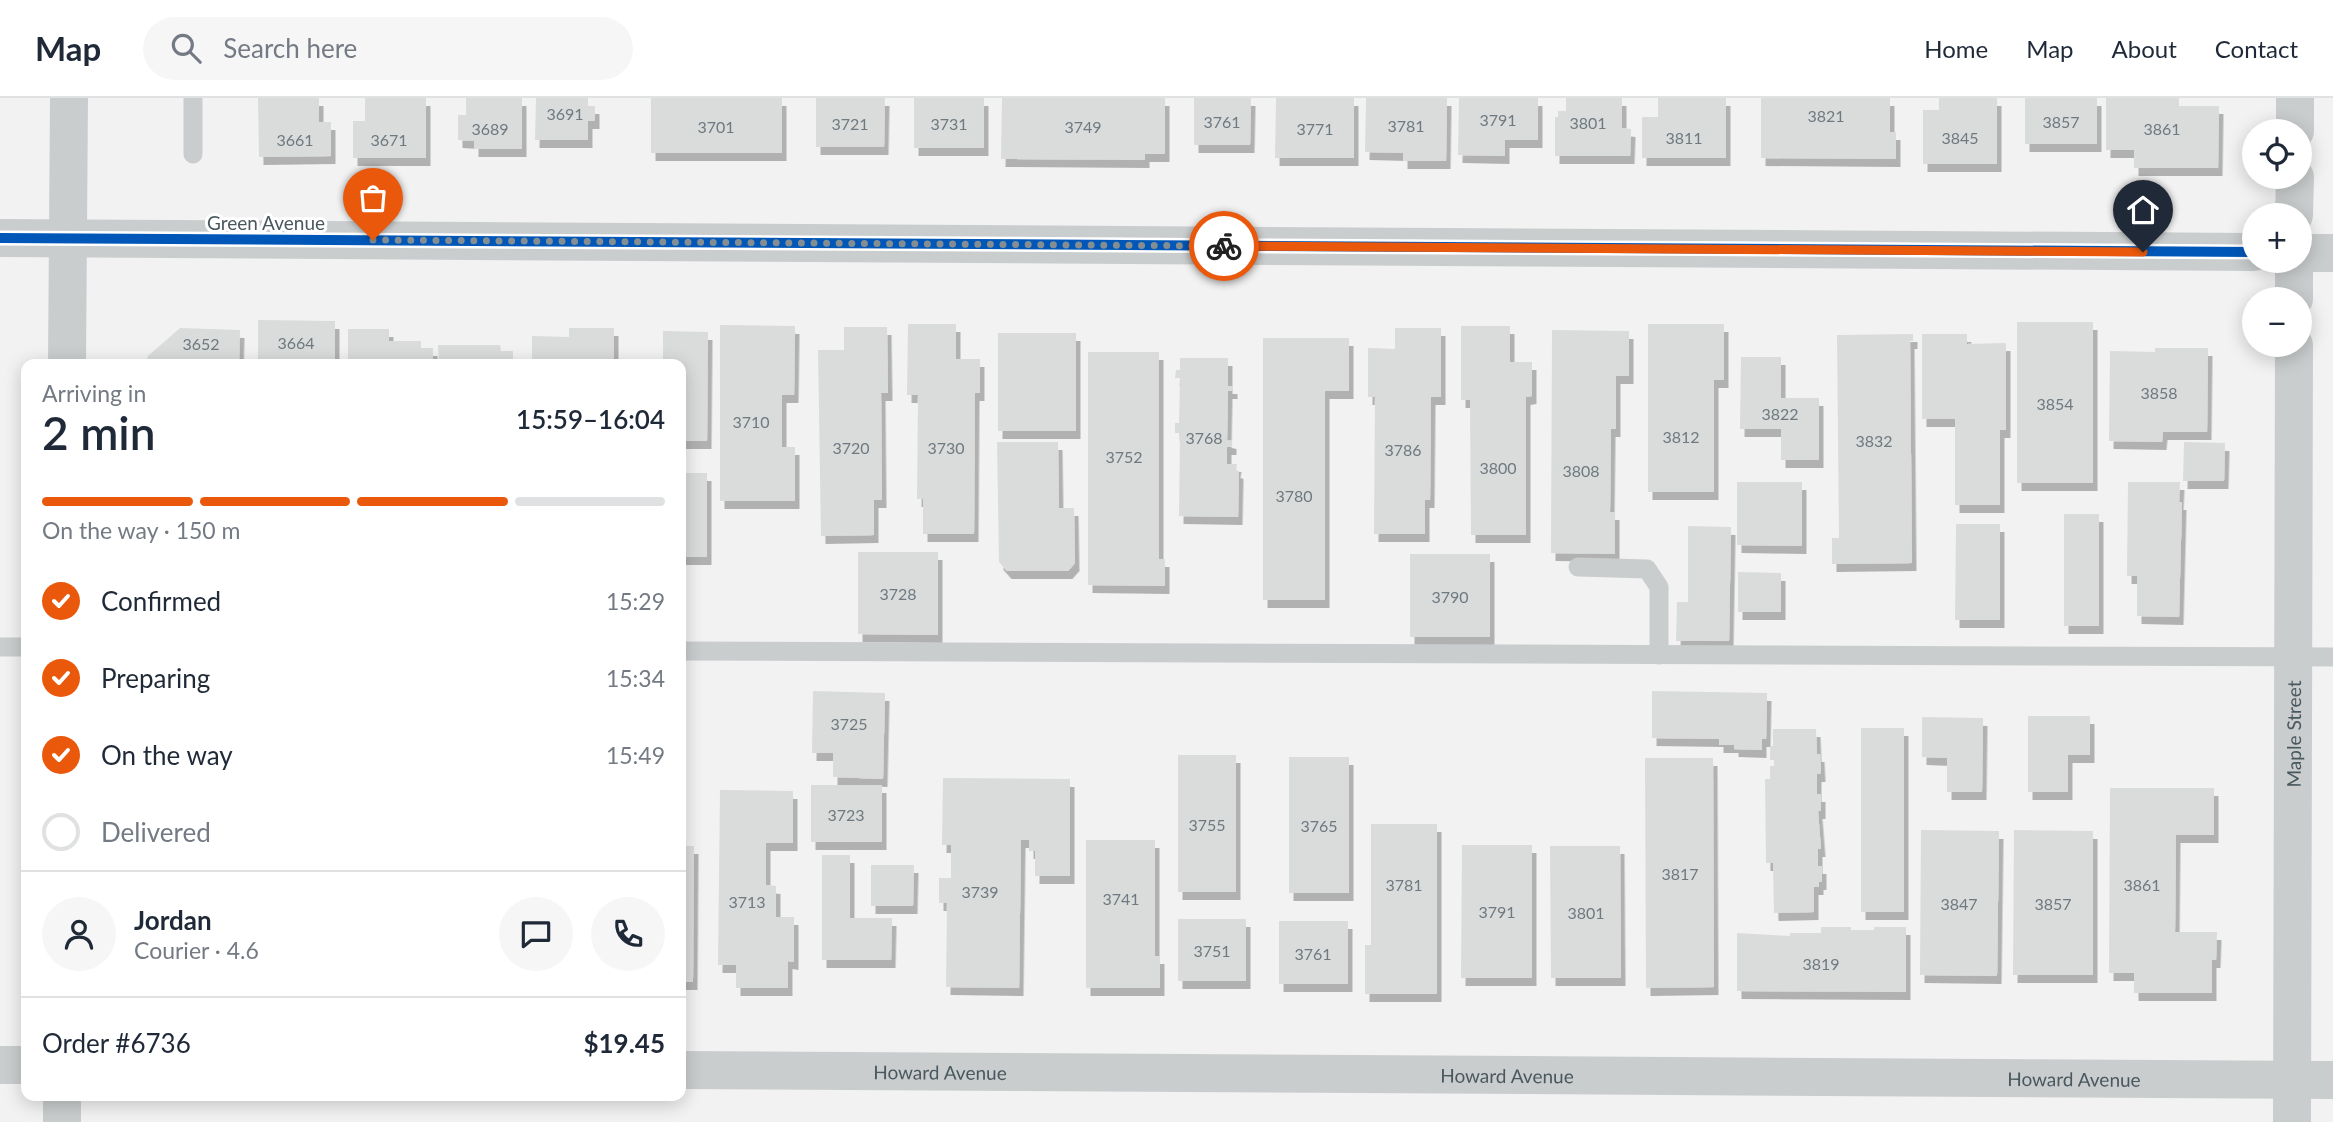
<!DOCTYPE html>
<meta charset="utf-8">
<style>
body{margin:0;font-family:Lato,sans-serif;background:#f6f6f7;color:#1f2937;height:100vh;display:flex;flex-direction:column;font-size:26px;white-space:nowrap}
*{box-sizing:border-box;margin:0}
p{font-size:23px;color:#747a83}
.icon{flex:none;width:38px;height:38px;fill:none;stroke:currentColor;stroke-width:2;stroke-linecap:round;stroke-linejoin:round}
.map{position:relative;flex:1;overflow:hidden}
.panel{position:absolute;left:21px;top:261px;width:665px;height:742px;display:flex;flex-direction:column;background:#fff;border-radius:14px;box-shadow:0 4px 18px #0003}
.panel>*{flex:none}
.buttons{position:absolute;left:2242px;top:21px;display:grid;gap:14px}
.buttons a{display:grid;place-items:center;width:70px;height:70px;border-radius:50%;background:#fff;box-shadow:0 4px 18px #0003;font-size:35px}
.pin{position:absolute;display:grid;place-items:center;width:60px;height:60px;color:#fff;margin:-72px -30px;border-radius:50% 50% 50% 0;rotate:-45deg;box-shadow:0 0 7px #0007}
.pin .icon{rotate:45deg}
.courier{position:absolute;display:grid;place-items:center;width:70px;height:70px;margin:-35px;border:5px solid #ea580c;border-radius:50%;background:#fff;color:#222;box-shadow:0 2px 9px #0007}
.head em{font-style:normal;font-weight:600}
.head div{display:flex;flex-direction:column-reverse}
.head{display:flex;align-items:center;justify-content:space-between;height:119px;padding:0 21px}
h1{font-size:46px;font-weight:600;line-height:52px}
.bar{display:grid;grid-template-columns:repeat(4,1fr);gap:10px 7px;align-content:center;height:84px;padding:0 21px}
.bar i{height:9px;border-radius:5px;background:#e0e1e3}
.bar .current{background:#ea580c}
.bar p{grid-column:span 4}
.line{display:flex;align-items:center;gap:18px;padding:0 21px;border-top:2px solid #e0e1e3}
.line div{flex:1}
.round{display:grid;place-items:center;flex:none;width:74px;height:74px;border-radius:37px;background:#f6f6f7}
ol{padding:0 21px;list-style:none}
li{display:flex;align-items:center;gap:21px;height:77px}
li p{margin-inline-start:auto}
li .icon{padding:7px;border-radius:50%;background:#ea580c;color:#fff;stroke-width:4}
li:last-child{color:#747a83}
li i{width:38px;height:38px;border:4px solid #e0e1e3;border-radius:50%}
header{display:flex;align-items:center;gap:42px;box-sizing:border-box;height:98px;padding:0 35px;background:#fff;border-bottom:2px solid #e0e1e3}
header strong{font-size:33px}
nav{display:flex;gap:38px;margin-inline-start:auto;font-size:24px}
.search{width:490px;height:63px;background:#f6f6f7;display:flex;align-items:center;gap:18px;box-sizing:border-box;padding:0 24px;border-radius:38px;color:#747a83;font-size:26px}
.map>svg:first-child{display:block}
.building{fill:#dadbdb;filter:url(#shadow)}
.lines{fill:none;stroke-linecap:round;stroke-linejoin:round}
.lane{stroke:#cacdce;stroke-width:19}
.street{stroke:#cacdce;stroke-width:38}
.cycleway-casing{stroke:#fff;stroke-width:15}
.cycleway{stroke:#0057b8;stroke-width:10}
.done{stroke:#848e92;stroke-width:7;stroke-dasharray:0 12.6}
.route{stroke:#ea580c;stroke-width:9}
.labels{text-anchor:middle;dominant-baseline:central;stroke-width:6;stroke-linejoin:round;paint-order:stroke}
.number-label{font-size:16px;fill:#6e7a7f}
.street-label{font-size:19px;fill:#49585f;stroke:#fff}
</style>
<header>
<strong>Map</strong>
<div class="search"><svg class="icon" aria-label="search" viewBox="0 0 24 24"><circle cx="10" cy="10" r="6"/><path d="M15 15l6 6"/></svg>Search here</div>
<nav><a>Home</a><a>Map</a><a>About</a><a>Contact</a></nav>
</header>
<div class="map">
<svg width="2333" height="1024" viewBox="0 0 2333 1024">
<defs>
<filter id="shadow"><feDropShadow dx="4.5" dy="8" stdDeviation="0" flood-color="#0004"/></filter>
</defs>
<rect width="100%" height="100%" fill="#f3f2f2"/>
<!-- building -->
<g class="building">
<polygon points="258,0 319,0 319,24 331,24 331,58 259,59"/>
<polygon points="365,0 426,0 426,60 353,60 353,23 365,23"/>
<polygon points="466,0 522,0 522,51 474,51 474,43 458,42 458,17 466,17"/>
<polygon points="536,0 588,0 588,8 595,8 595,23 588,23 588,42 535,42"/>
<rect x="651" y="0" width="131" height="55"/>
<polygon points="816,0 885,0 884,49 816,49"/>
<rect x="914" y="0" width="70" height="50"/>
<polygon points="1002,0 1165,0 1165,56 1145,56 1145,62 1001,61"/>
<polygon points="1194,0 1251,0 1250,47 1194,47"/>
<polygon points="1276,0 1354,0 1354,60 1275,60"/>
<polygon points="1366,0 1447,0 1446,63 1403,63 1403,55 1365,54"/>
<polygon points="1459,0 1538,0 1538,42 1505,42 1505,58 1458,57"/>
<polygon points="1566,0 1622,0 1622,30 1631,31 1630,58 1555,58 1555,19 1558,19 1558,13 1566,13"/>
<polygon points="1658,0 1726,0 1726,60 1642,60 1642,19 1658,19"/>
<polygon points="1761,0 1890,0 1890,34 1896,34 1896,61 1761,60"/>
<polygon points="1939,0 1997,0 1997,66 1923,66 1923,12 1939,12"/>
<rect x="2025" y="0" width="72" height="46"/>
<polygon points="2106,0 2179,0 2179,8 2219,8 2218,70 2134,70 2134,52 2106,52"/>
<polygon points="258,222 335,223 335,266 258,266"/>
<rect x="2017" y="224" width="76" height="161"/>
<polygon points="908,226 956,226 956,261 980,261 980,295 975,295 974,436 923,436 923,401 917,401 918,297 907,297"/>
<polygon points="1648,226 1724,226 1724,282 1714,282 1714,394 1648,394"/>
<polygon points="720,227 795,228 794,297 782,297 782,349 795,349 795,403 720,403"/>
<polygon points="1461,228 1510,228 1510,264 1532,264 1532,298 1526,299 1526,437 1471,437 1470,302 1461,302"/>
<polygon points="844,229 887,229 888,295 881,295 882,402 874,402 874,437 821,438 818,252 844,252"/>
<polygon points="180,230 240,232 239,266 145,266 148,258"/>
<polygon points="569,230 614,230 614,266 532,266 532,238 569,239"/>
<polygon points="1395,230 1441,230 1441,299 1431,299 1430,402 1425,402 1425,436 1374,436 1375,299 1368,299 1368,250 1395,251"/>
<polygon points="348,231 389,231 389,243 421,243 421,250 433,250 433,266 348,266"/>
<polygon points="1552,232 1629,233 1629,278 1616,278 1616,331 1611,331 1610,414 1615,414 1615,456 1551,455"/>
<polygon points="663,233 708,234 707,343 681,343 681,266 663,266"/>
<rect x="998" y="235" width="78" height="98"/>
<polygon points="1913,236 1913,243 1910,243 1912,465 1832,466 1832,440 1839,440 1837,237"/>
<polygon points="1922,236 1967,236 1967,246 2006,245 2006,332 2000,332 2000,407 1955,407 1955,321 1922,321"/>
<polygon points="1263,240 1349,240 1349,293 1325,293 1325,502 1263,502"/>
<polygon points="438,247 500,247 501,253 513,253 513,266 439,266"/>
<polygon points="2155,250 2208,250 2207,334 2163,334 2162,344 2109,343 2110,253 2155,254"/>
<polygon points="1088,254 1159,254 1159,461 1165,461 1165,488 1088,487"/>
<polygon points="1741,259 1781,259 1781,300 1819,300 1819,362 1781,362 1781,331 1740,331"/>
<polygon points="1180,260 1228,260 1228,288 1233,288 1233,293 1228,293 1227,342 1232,343 1232,349 1227,349 1227,366 1237,366 1236,372 1239,373 1238,419 1179,418 1180,335 1175,335 1175,325 1179,325 1180,280 1175,280 1176,272 1180,272"/>
<polygon points="997,344 1058,344 1059,410 1074,410 1075,465 1068,473 1007,473 999,464"/>
<polygon points="2184,344 2225,345 2224,383 2183,383"/>
<rect x="681" y="375" width="26" height="84"/>
<polygon points="1737,384 1802,384 1802,448 1737,447"/>
<polygon points="2128,384 2180,384 2179,404 2182,404 2179,519 2137,518 2137,478 2127,478"/>
<rect x="2064" y="416" width="35" height="112"/>
<polygon points="1956,426 2000,426 2000,522 1955,522"/>
<polygon points="1688,428 1731,429 1729,543 1676,543 1677,504 1688,504"/>
<polygon points="858,454 938,454 938,537 858,536"/>
<rect x="1410" y="456" width="80" height="83"/>
<polygon points="1738,474 1781,475 1781,514 1738,514"/>
<polygon points="813,593 885,595 883,681 833,679 833,655 812,655"/>
<polygon points="1652,593 1767,595 1766,641 1762,641 1762,652 1734,651 1734,647 1719,647 1719,641 1652,640"/>
<polygon points="2028,618 2090,618 2090,657 2068,657 2068,694 2028,694"/>
<polygon points="1922,619 1983,620 1982,694 1947,694 1947,660 1922,659"/>
<rect x="1861" y="630" width="43" height="184"/>
<polygon points="1773,631 1816,631 1817,656 1820,656 1821,676 1817,676 1817,696 1821,696 1821,713 1818,713 1821,751 1818,751 1818,768 1822,768 1822,784 1819,784 1819,789 1814,789 1814,814 1774,815 1773,765 1766,765 1765,681 1770,681 1770,668 1774,668 1774,662 1770,662 1770,648 1773,648"/>
<rect x="1178" y="657" width="58" height="137"/>
<rect x="1289" y="659" width="60" height="136"/>
<polygon points="1645,660 1713,660 1714,889 1646,890"/>
<polygon points="943,680 1070,681 1070,778 1035,778 1035,753 1029,753 1029,742 1021,742 1019,890 946,889 947,805 939,805 939,780 951,780 951,747 942,747"/>
<rect x="811" y="687" width="71" height="57"/>
<polygon points="2110,690 2214,690 2214,737 2176,737 2175,834 2217,834 2216,862 2212,862 2212,895 2134,895 2134,875 2109,875"/>
<polygon points="720,692 793,693 793,745 766,745 766,787 776,788 776,819 794,819 794,864 788,863 788,890 736,890 736,867 718,867"/>
<polygon points="1371,726 1437,726 1437,896 1365,896 1365,847 1371,847"/>
<polygon points="1921,732 1999,733 1997,878 1920,877"/>
<polygon points="2014,732 2093,733 2093,877 2013,877"/>
<polygon points="1086,742 1155,742 1155,858 1160,858 1160,890 1086,890"/>
<polygon points="1462,747 1532,747 1532,880 1461,880"/>
<polygon points="681,748 694,748 693,884 681,884"/>
<polygon points="1550,748 1620,748 1621,880 1551,880"/>
<polygon points="822,757 850,757 850,820 892,820 891,862 822,862"/>
<polygon points="871,767 914,767 913,808 871,808"/>
<rect x="1178" y="821" width="68" height="62"/>
<rect x="1279" y="823" width="69" height="63"/>
<polygon points="1821,829 1851,829 1851,832 1874,832 1874,829 1906,829 1906,894 1737,893 1737,835 1790,838 1790,835 1821,835"/>
</g>
<g class="lines">
<!-- lane -->
<g class="lane">
<polyline points="193,56 193,0"/>
<polyline points="1578,469 1647,471 1659,489 1659,557"/>
<polyline points="0,549 26,549"/>
<polyline points="681,553 2333,559"/>
</g>
<!-- street -->
<g class="street">
<polyline points="2295,33 2295,0"/>
<polyline points="2294,117 2295,79"/>
<polyline points="0,140 2254,154"/>
<polyline points="2300,155 2333,155"/>
<polyline points="2294,163 2294,201"/>
<polyline points="67,266 69,0"/>
<polyline points="0,967 26,967"/>
<path id="s1" d="M681,972l1652,10"/>
<polyline points="62,1024 62,998"/>
<path id="s2" d="M2292,1024l2,-777"/>
</g>
<!-- cycleway casing -->
<g class="cycleway-casing">
<polyline id="cycleway" points="0,140 2254,154"/>
</g>
<!-- cycleway -->
<use href="#cycleway" class="cycleway"/>
</g>
<g class="lines">
<!-- done -->
<polyline class="done" points="373,142 1224,148"/>
<!-- route -->
<polyline class="route" points="1224,148 2143,154"/>
</g>
<g class="labels">
<!-- number labels -->
<g class="number-label">
<text x="565" y="15">3691</text>
<text x="1826" y="17">3821</text>
<text x="1498" y="21">3791</text>
<text x="1222" y="23">3761</text>
<text x="2061" y="23">3857</text>
<text x="1588" y="24">3801</text>
<text x="850" y="25">3721</text>
<text x="949" y="25">3731</text>
<text x="1406" y="27">3781</text>
<text x="716" y="28">3701</text>
<text x="1083" y="28">3749</text>
<text x="490" y="30">3689</text>
<text x="1315" y="30">3771</text>
<text x="2162" y="30">3861</text>
<text x="1684" y="39">3811</text>
<text x="1960" y="39">3845</text>
<text x="295" y="41">3661</text>
<text x="389" y="41">3671</text>
<text x="296" y="244">3664</text>
<text x="201" y="245">3652</text>
<text x="2159" y="294">3858</text>
<text x="2055" y="305">3854</text>
<text x="1780" y="315">3822</text>
<text x="751" y="323">3710</text>
<text x="1681" y="338">3812</text>
<text x="1204" y="339">3768</text>
<text x="1874" y="342">3832</text>
<text x="851" y="349">3720</text>
<text x="946" y="349">3730</text>
<text x="1403" y="351">3786</text>
<text x="1124" y="358">3752</text>
<text x="1498" y="369">3800</text>
<text x="1581" y="372">3808</text>
<text x="1294" y="397">3780</text>
<text x="898" y="495">3728</text>
<text x="1450" y="498">3790</text>
<text x="849" y="625">3725</text>
<text x="846" y="716">3723</text>
<text x="1207" y="726">3755</text>
<text x="1319" y="727">3765</text>
<text x="1680" y="775">3817</text>
<text x="1404" y="786">3781</text>
<text x="2142" y="786">3861</text>
<text x="980" y="793">3739</text>
<text x="1121" y="800">3741</text>
<text x="747" y="803">3713</text>
<text x="1959" y="805">3847</text>
<text x="2053" y="805">3857</text>
<text x="1497" y="813">3791</text>
<text x="1586" y="814">3801</text>
<text x="1212" y="852">3751</text>
<text x="1313" y="855">3761</text>
<text x="1821" y="865">3819</text>
</g>
<!-- street labels -->
<g class="street-label">
<text x="266" y="124">Green Avenue</text>
<text stroke="none"><textPath href="#s2" startOffset="388">Maple Street</textPath></text>
<text stroke="none"><textPath href="#s1" startOffset="259">Howard Avenue</textPath></text>
<text stroke="none"><textPath href="#s1" startOffset="826">Howard Avenue</textPath></text>
<text stroke="none"><textPath href="#s1" startOffset="1393">Howard Avenue</textPath></text>
</g>
</g>
</svg>
<div class="buttons">
<a><svg class="icon" aria-label="locate" viewBox="0 0 24 24"><circle cx="12" cy="12" r="6"/><path d="M12 2v4M12 18v4M2 12h4M18 12h4"/></svg></a>
<a>+</a>
<a>−</a>
</div>
<div class="pin" style="left:373px;top:142px;background:#ea580c"><svg class="icon" aria-label="bag" viewBox="0 0 24 24"><path d="M5 8h14l-1 12H6zM9 8a3 3 0 0 1 6 0"/></svg></div>
<div class="pin" style="left:2143px;top:154px;background:#1f2937"><svg class="icon" aria-label="home" viewBox="0 0 24 24"><path d="M3 11l9-7 9 7M6 9v11h12V9"/></svg></div>
<div class="courier" style="left:1224px;top:148px"><svg class="icon" aria-label="bike" viewBox="0 0 24 24"><circle cx="6" cy="16" r="4"/><circle cx="18" cy="16" r="4"/><path d="M6 16l4-8h5l3 8M10 8l3 8H6M13 5h3"/></svg></div>
<section class="panel">
<div class="head"><div><h1>2 min</h1><p>Arriving in</p></div><em>15:59–16:04</em></div>
<div class="bar"><i class="current"></i><i class="current"></i><i class="current"></i><i></i><p>On the way · 150 m</p></div>
<ol>
<li><svg class="icon" aria-label="check" viewBox="0 0 24 24"><path d="M5 12l5 5 9-10"/></svg>Confirmed<p>15:29</p></li>
<li><svg class="icon" aria-label="check" viewBox="0 0 24 24"><path d="M5 12l5 5 9-10"/></svg>Preparing<p>15:34</p></li>
<li><svg class="icon" aria-label="check" viewBox="0 0 24 24"><path d="M5 12l5 5 9-10"/></svg>On the way<p>15:49</p></li>
<li><i></i>Delivered</li>
</ol>
<div class="line" style="height:126px"><a class="round"><svg class="icon" aria-label="person" viewBox="0 0 24 24"><circle cx="12" cy="8" r="4"/><path d="M4 21q1-7 8-7t8 7"/></svg></a><div><b>Jordan</b><p>Courier · 4.6</p></div><a class="round"><svg class="icon" aria-label="chat" viewBox="0 0 24 24"><path d="M4 5h16v11H9l-5 4z"/></svg></a><a class="round"><svg class="icon" aria-label="phone" viewBox="0 0 24 24"><path d="M5 4h4l2 5-3 2q2 4 5 5l2-3 5 2v4C11 20 4 13 5 4z"/></svg></a></div>
<div class="line" style="height:91px"><div>Order #6736</div><b>$19.45</b></div>
</section>
</div>
